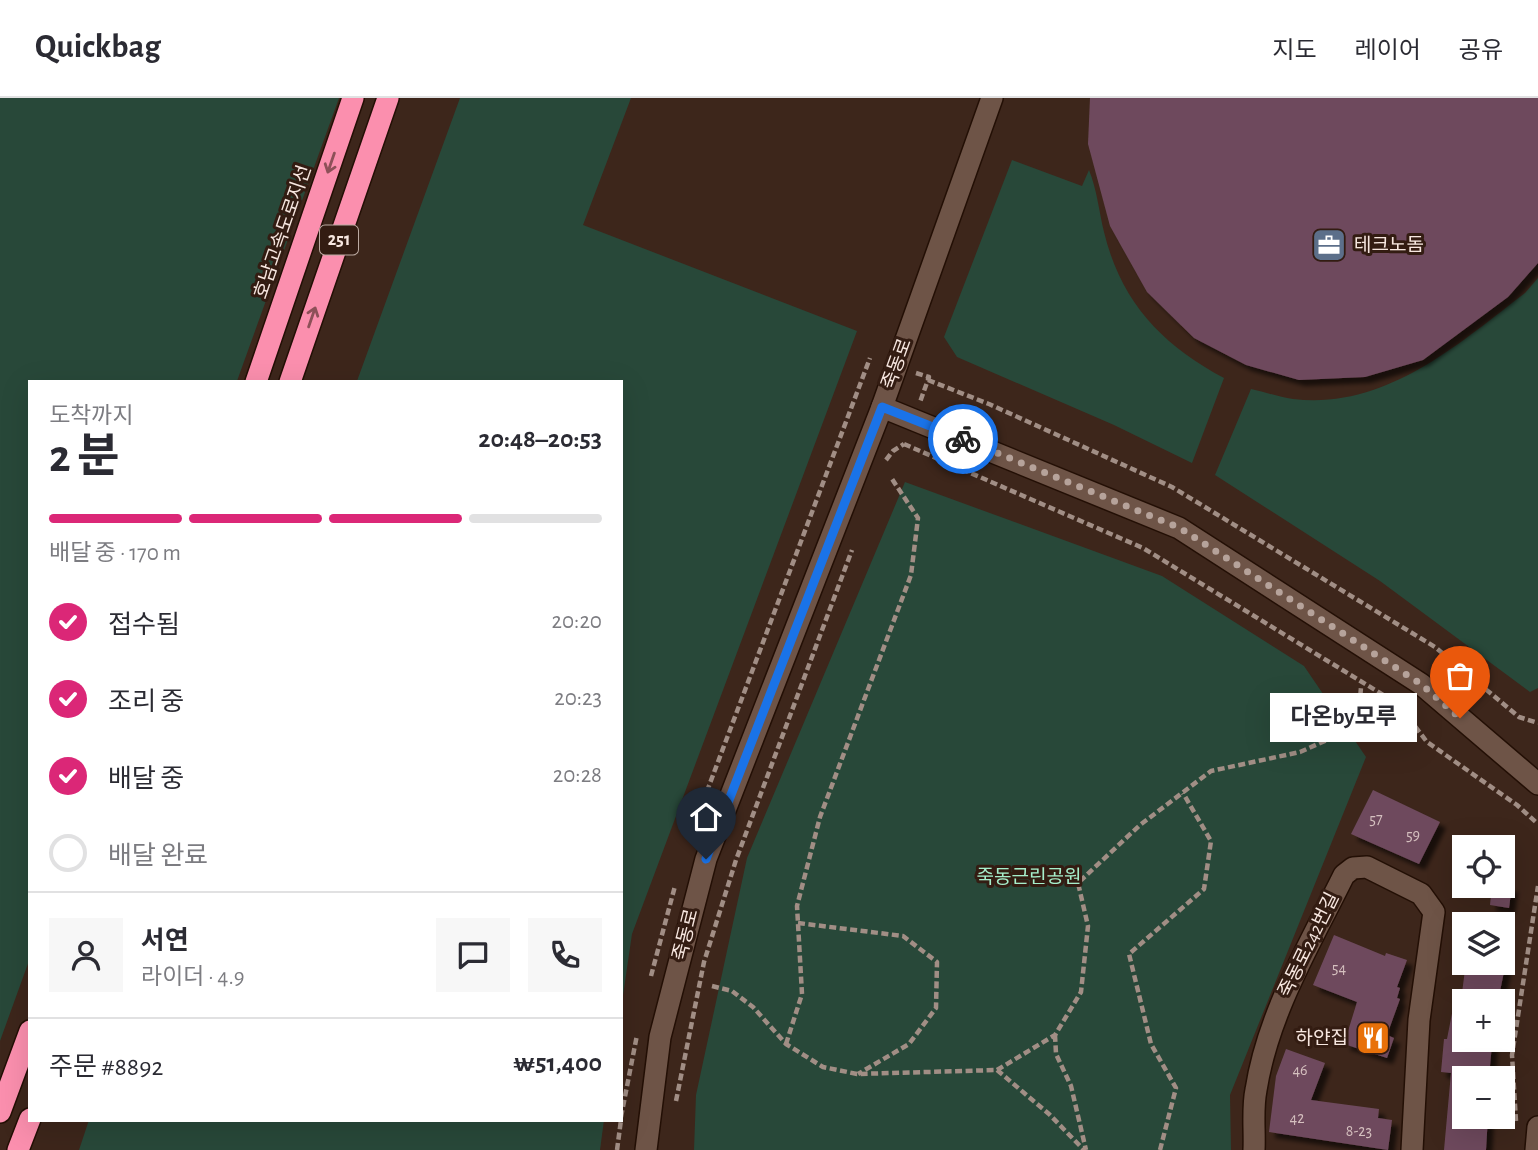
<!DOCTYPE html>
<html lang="ko">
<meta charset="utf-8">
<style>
body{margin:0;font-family:"Alegreya Sans","Noto Sans KR",sans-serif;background:#f7f7f7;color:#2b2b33;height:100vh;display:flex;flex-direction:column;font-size:26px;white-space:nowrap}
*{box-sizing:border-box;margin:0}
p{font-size:23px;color:#7c7c81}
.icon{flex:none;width:38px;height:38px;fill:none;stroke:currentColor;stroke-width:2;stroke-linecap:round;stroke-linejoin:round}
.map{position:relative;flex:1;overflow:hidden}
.details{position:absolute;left:28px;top:282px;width:595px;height:742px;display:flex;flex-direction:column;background:#fff;border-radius:0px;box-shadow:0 7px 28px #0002}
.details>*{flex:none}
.tools{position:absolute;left:1452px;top:737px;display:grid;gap:14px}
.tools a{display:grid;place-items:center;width:63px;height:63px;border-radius:0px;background:#fff;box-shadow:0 7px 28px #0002;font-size:35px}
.pin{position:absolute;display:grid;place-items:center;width:60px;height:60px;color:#fff;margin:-72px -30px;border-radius:50% 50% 50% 0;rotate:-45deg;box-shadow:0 0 7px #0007}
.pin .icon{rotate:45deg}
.courier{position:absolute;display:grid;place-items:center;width:70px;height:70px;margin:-35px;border:5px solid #1a73e8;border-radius:50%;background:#fff;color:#222;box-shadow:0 2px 9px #0007}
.bubble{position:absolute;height:49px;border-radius:0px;background:#fff;box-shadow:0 7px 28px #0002;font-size:23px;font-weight:700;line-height:49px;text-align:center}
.head em{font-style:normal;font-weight:700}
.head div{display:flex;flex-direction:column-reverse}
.head{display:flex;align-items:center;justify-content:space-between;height:119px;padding:0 21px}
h1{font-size:46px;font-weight:700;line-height:52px}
.bar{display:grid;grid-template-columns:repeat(4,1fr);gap:10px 7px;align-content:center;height:84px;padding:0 21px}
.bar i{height:9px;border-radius:5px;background:#e1e1e2}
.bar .on{background:#db2777}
.bar p{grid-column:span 4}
.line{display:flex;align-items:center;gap:18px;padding:0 21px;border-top:2px solid #e1e1e2}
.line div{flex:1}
.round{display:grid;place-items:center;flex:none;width:74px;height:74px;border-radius:0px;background:#f7f7f7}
ol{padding:0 21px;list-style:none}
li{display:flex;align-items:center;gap:21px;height:77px}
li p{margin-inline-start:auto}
li .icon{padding:7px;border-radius:50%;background:#db2777;color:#fff;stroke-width:4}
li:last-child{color:#7c7c81}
li i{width:38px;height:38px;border:4px solid #e1e1e2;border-radius:50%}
header{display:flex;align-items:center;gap:42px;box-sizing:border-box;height:98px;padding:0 35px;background:#fff;border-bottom:2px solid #e1e1e2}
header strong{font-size:33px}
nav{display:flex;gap:38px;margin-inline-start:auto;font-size:24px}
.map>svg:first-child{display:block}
.green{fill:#284839}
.building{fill:#6e4a5d;filter:url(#shadow)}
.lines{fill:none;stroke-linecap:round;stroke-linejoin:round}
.street-casing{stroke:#230f05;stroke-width:24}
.secondary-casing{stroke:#230f05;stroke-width:24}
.highway-casing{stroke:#230f05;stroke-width:24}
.path{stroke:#a18e85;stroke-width:4.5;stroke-dasharray:7 3.5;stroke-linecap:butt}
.street{stroke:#6e5447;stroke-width:21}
.secondary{stroke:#6e5447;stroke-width:21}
.highway{stroke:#fb8fae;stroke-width:21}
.oneway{stroke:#8d5058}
.done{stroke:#b6a39b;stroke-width:7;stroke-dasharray:0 12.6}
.route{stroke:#1a73e8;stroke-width:9}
.labels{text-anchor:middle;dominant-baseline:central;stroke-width:6;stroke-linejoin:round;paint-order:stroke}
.number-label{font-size:16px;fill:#d5c0bf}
.shield{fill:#331c12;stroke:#bcaaa2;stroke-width:2}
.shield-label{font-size:18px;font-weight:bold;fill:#f7e7e0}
.street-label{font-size:19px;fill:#f7e7e0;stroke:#331c12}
.poi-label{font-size:19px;fill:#f7e7e0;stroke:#331c12;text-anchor:start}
.park-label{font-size:19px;fill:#a6efcc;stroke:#331c12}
</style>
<header>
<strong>Quickbag</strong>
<nav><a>지도</a><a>레이어</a><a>공유</a></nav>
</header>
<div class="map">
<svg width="1538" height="1052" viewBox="0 0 1538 1052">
<defs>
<filter id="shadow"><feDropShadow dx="6" dy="6" stdDeviation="2" flood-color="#0009"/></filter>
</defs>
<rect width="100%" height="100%" fill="#3d261b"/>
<!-- green -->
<g class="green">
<polygon points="0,0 339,0 237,283 30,284 30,860 0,943"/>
<polygon points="460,0 631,0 583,127 857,233 632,836 621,911 621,284 357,283"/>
<path d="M1012,62l70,26 7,-16c8,20 10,41 15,62 17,70 58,113 120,146l-32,85 -78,-38 -157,-68 -13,-20z"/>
<path d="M1538,180v410l-8,4 -150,-111 -165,-106 36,-86c14,3 28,8 42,10 92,11 164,-54 232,-106z"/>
<polygon points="905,384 1162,478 1304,568 1366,659 1230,997 1231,1052 694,1052 696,997 747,760"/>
<polygon points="89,1022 604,1022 600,1052 79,1052"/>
</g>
<!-- building -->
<g class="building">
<polygon points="1090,0 1538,0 1538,165 1508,199 1423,262 1365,279 1299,282 1246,267 1194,240 1147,194 1110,128 1088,46"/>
<polygon points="1373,692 1440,724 1419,766 1351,736"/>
<polygon points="1492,788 1512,788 1509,810 1490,807"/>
<polygon points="1334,837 1385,858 1386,855 1407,862 1397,889 1400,890 1397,900 1400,901 1387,937 1394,940 1387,960 1344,946 1357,904 1313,887"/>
<polygon points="1466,864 1506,864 1498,903 1465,903 1465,943 1492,946 1489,979 1465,976 1465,1018 1488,1018 1486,1052 1444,1052 1451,975 1441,974 1444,941 1447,941 1456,895 1462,895"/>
<polygon points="1286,951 1325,965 1311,1002 1379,1011 1378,1020 1392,1022 1388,1052 1269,1034 1276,978"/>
</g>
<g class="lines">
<!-- street casing -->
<g class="street-casing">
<g id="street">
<polyline points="882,309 1179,430 1421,586 1538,686"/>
<path d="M1254,1052c1,-19 -2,-41 2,-60 12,-77 54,-146 88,-215l9,-7 14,-1 54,27 13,18 -15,108 -7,130"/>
<polyline points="1536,1052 1538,1029"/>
</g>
</g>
<!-- secondary casing -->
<g class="secondary-casing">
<polyline id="secondary" points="646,1052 660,939 706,761 882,309 992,0"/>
</g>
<!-- highway casing -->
<g class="highway-casing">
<g id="highway">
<polyline points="256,284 353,0"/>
<polyline points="290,284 388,0"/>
<polyline points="0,1014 30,933"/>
<polyline points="18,1052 30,1021"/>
</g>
</g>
<!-- path -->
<g class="path">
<polyline points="916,275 929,279 920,304"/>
<polyline points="928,282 989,306 1172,389 1435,549 1519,619 1538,625"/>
<polyline points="904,346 1143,450 1398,606 1427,644 1517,707 1538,726"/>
<polyline points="886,362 893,353 904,346"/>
<polyline points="692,733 870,260"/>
<polyline points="798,825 903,838 937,864 936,910 909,946 858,976"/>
<polyline points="651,878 675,788"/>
<polyline points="712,888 732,893 753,909 786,946 823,969 857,976 997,972 1049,1016 1084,1052"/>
<polyline points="1055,937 1056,956 1071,988 1086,1052"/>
<polyline points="786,946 802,896 797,808 820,719 911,477 918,420 892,381"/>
<polyline points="997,972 1055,937 1081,894 1088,828 1078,785 1140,727 1211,673 1300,654 1358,628 1361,589"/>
<polyline points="676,1003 704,864 736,762 852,452"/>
<polyline points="621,1019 637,937"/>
<polyline points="1516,1023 1512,957 1538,788"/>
<polyline points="617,1052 621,1022"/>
<polyline points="1160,1052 1176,990 1151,946 1129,856 1204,791 1211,743 1183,695"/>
</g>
<!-- street -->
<use href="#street" class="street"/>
<!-- secondary -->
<use href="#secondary" class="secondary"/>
<!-- highway -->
<use href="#highway" class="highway"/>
</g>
<!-- one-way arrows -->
<defs><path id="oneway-shaft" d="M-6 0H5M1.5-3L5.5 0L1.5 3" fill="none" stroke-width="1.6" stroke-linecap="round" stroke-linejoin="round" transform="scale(1.75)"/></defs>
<g class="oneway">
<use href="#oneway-shaft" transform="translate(331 65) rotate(109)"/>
<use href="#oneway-shaft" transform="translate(312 219) rotate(-71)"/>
</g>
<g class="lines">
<!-- done -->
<polyline class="done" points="963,341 1180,430 1421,586 1460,620"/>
<!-- route -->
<polyline class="route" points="706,761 882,309 963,341"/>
</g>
<!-- icons -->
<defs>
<g id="office-square" transform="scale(1.75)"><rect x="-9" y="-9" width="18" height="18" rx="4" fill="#5c6f8a" stroke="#331c12"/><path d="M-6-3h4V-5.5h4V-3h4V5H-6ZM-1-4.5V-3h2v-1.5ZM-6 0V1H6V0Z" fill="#fff"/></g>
<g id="restaurant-square" transform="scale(1.75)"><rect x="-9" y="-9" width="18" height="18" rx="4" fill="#e8710a" stroke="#331c12"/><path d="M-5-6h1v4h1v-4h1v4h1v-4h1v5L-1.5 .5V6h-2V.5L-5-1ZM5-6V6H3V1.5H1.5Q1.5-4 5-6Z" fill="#fff"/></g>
</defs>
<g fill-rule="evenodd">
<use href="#office-square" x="1329" y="147"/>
<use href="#restaurant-square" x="1373" y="940"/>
</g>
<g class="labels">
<!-- number labels -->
<g class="number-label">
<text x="1376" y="721">57</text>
<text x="1413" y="737">59</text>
<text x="1339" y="870">54</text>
<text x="1300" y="972">46</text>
<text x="1297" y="1020">42</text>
<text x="1359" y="1033">8-23</text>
</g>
<!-- shield labels -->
<rect class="shield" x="320" y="127.5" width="38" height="29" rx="5"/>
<g class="shield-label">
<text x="339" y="142">251</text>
</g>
<!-- street labels -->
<g class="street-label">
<text transform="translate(283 134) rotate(-71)">호남고속도로지선</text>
<text transform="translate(897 266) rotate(-70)">죽동로</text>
<text transform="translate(686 837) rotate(-76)">죽동로</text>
<text transform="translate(1309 847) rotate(-64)">죽동로242번길</text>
</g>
<!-- poi labels -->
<g class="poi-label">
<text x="1354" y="147">테크노돔</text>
<text x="1348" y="940" text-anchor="end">하얀집</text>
</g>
<!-- park labels -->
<g class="park-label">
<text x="1029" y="779">죽동근린공원</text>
</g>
</g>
</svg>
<div class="tools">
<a><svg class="icon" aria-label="locate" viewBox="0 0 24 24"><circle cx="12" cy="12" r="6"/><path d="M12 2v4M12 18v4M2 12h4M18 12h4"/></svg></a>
<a><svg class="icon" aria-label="layers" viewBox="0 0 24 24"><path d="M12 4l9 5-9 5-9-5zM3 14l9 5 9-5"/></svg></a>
<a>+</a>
<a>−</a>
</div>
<div class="pin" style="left:1460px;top:620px;background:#ea580c"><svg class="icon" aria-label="bag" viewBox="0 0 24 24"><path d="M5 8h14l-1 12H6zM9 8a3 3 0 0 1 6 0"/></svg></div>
<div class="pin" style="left:706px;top:761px;background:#1f2937"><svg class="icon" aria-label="home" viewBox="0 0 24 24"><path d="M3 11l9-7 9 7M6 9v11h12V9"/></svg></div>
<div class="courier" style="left:963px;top:341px"><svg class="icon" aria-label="bike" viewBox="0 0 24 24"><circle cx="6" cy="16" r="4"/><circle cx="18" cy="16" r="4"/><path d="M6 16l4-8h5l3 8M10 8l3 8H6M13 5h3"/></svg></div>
<div class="bubble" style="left:1270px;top:595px;width:147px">다온by모루</div>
<section class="details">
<div class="head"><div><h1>2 분</h1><p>도착까지</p></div><em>20:48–20:53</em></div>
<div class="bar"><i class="on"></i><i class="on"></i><i class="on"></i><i></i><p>배달 중 · 170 m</p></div>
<ol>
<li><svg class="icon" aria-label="check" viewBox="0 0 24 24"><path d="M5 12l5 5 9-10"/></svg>접수됨<p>20:20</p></li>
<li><svg class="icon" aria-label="check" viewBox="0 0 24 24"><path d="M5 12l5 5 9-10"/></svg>조리 중<p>20:23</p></li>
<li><svg class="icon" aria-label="check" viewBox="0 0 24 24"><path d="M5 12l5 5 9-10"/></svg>배달 중<p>20:28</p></li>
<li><i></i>배달 완료</li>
</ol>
<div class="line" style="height:126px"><a class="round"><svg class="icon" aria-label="person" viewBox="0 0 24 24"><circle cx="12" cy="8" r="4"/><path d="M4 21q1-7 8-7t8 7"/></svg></a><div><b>서연</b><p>라이더 · 4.9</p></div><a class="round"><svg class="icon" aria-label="chat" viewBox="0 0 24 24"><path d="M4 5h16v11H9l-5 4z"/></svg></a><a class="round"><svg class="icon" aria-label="phone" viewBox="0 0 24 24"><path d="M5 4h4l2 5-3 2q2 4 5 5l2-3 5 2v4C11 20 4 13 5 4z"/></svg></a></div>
<div class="line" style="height:91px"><div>주문 #8892</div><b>₩51,400</b></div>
</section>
</div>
